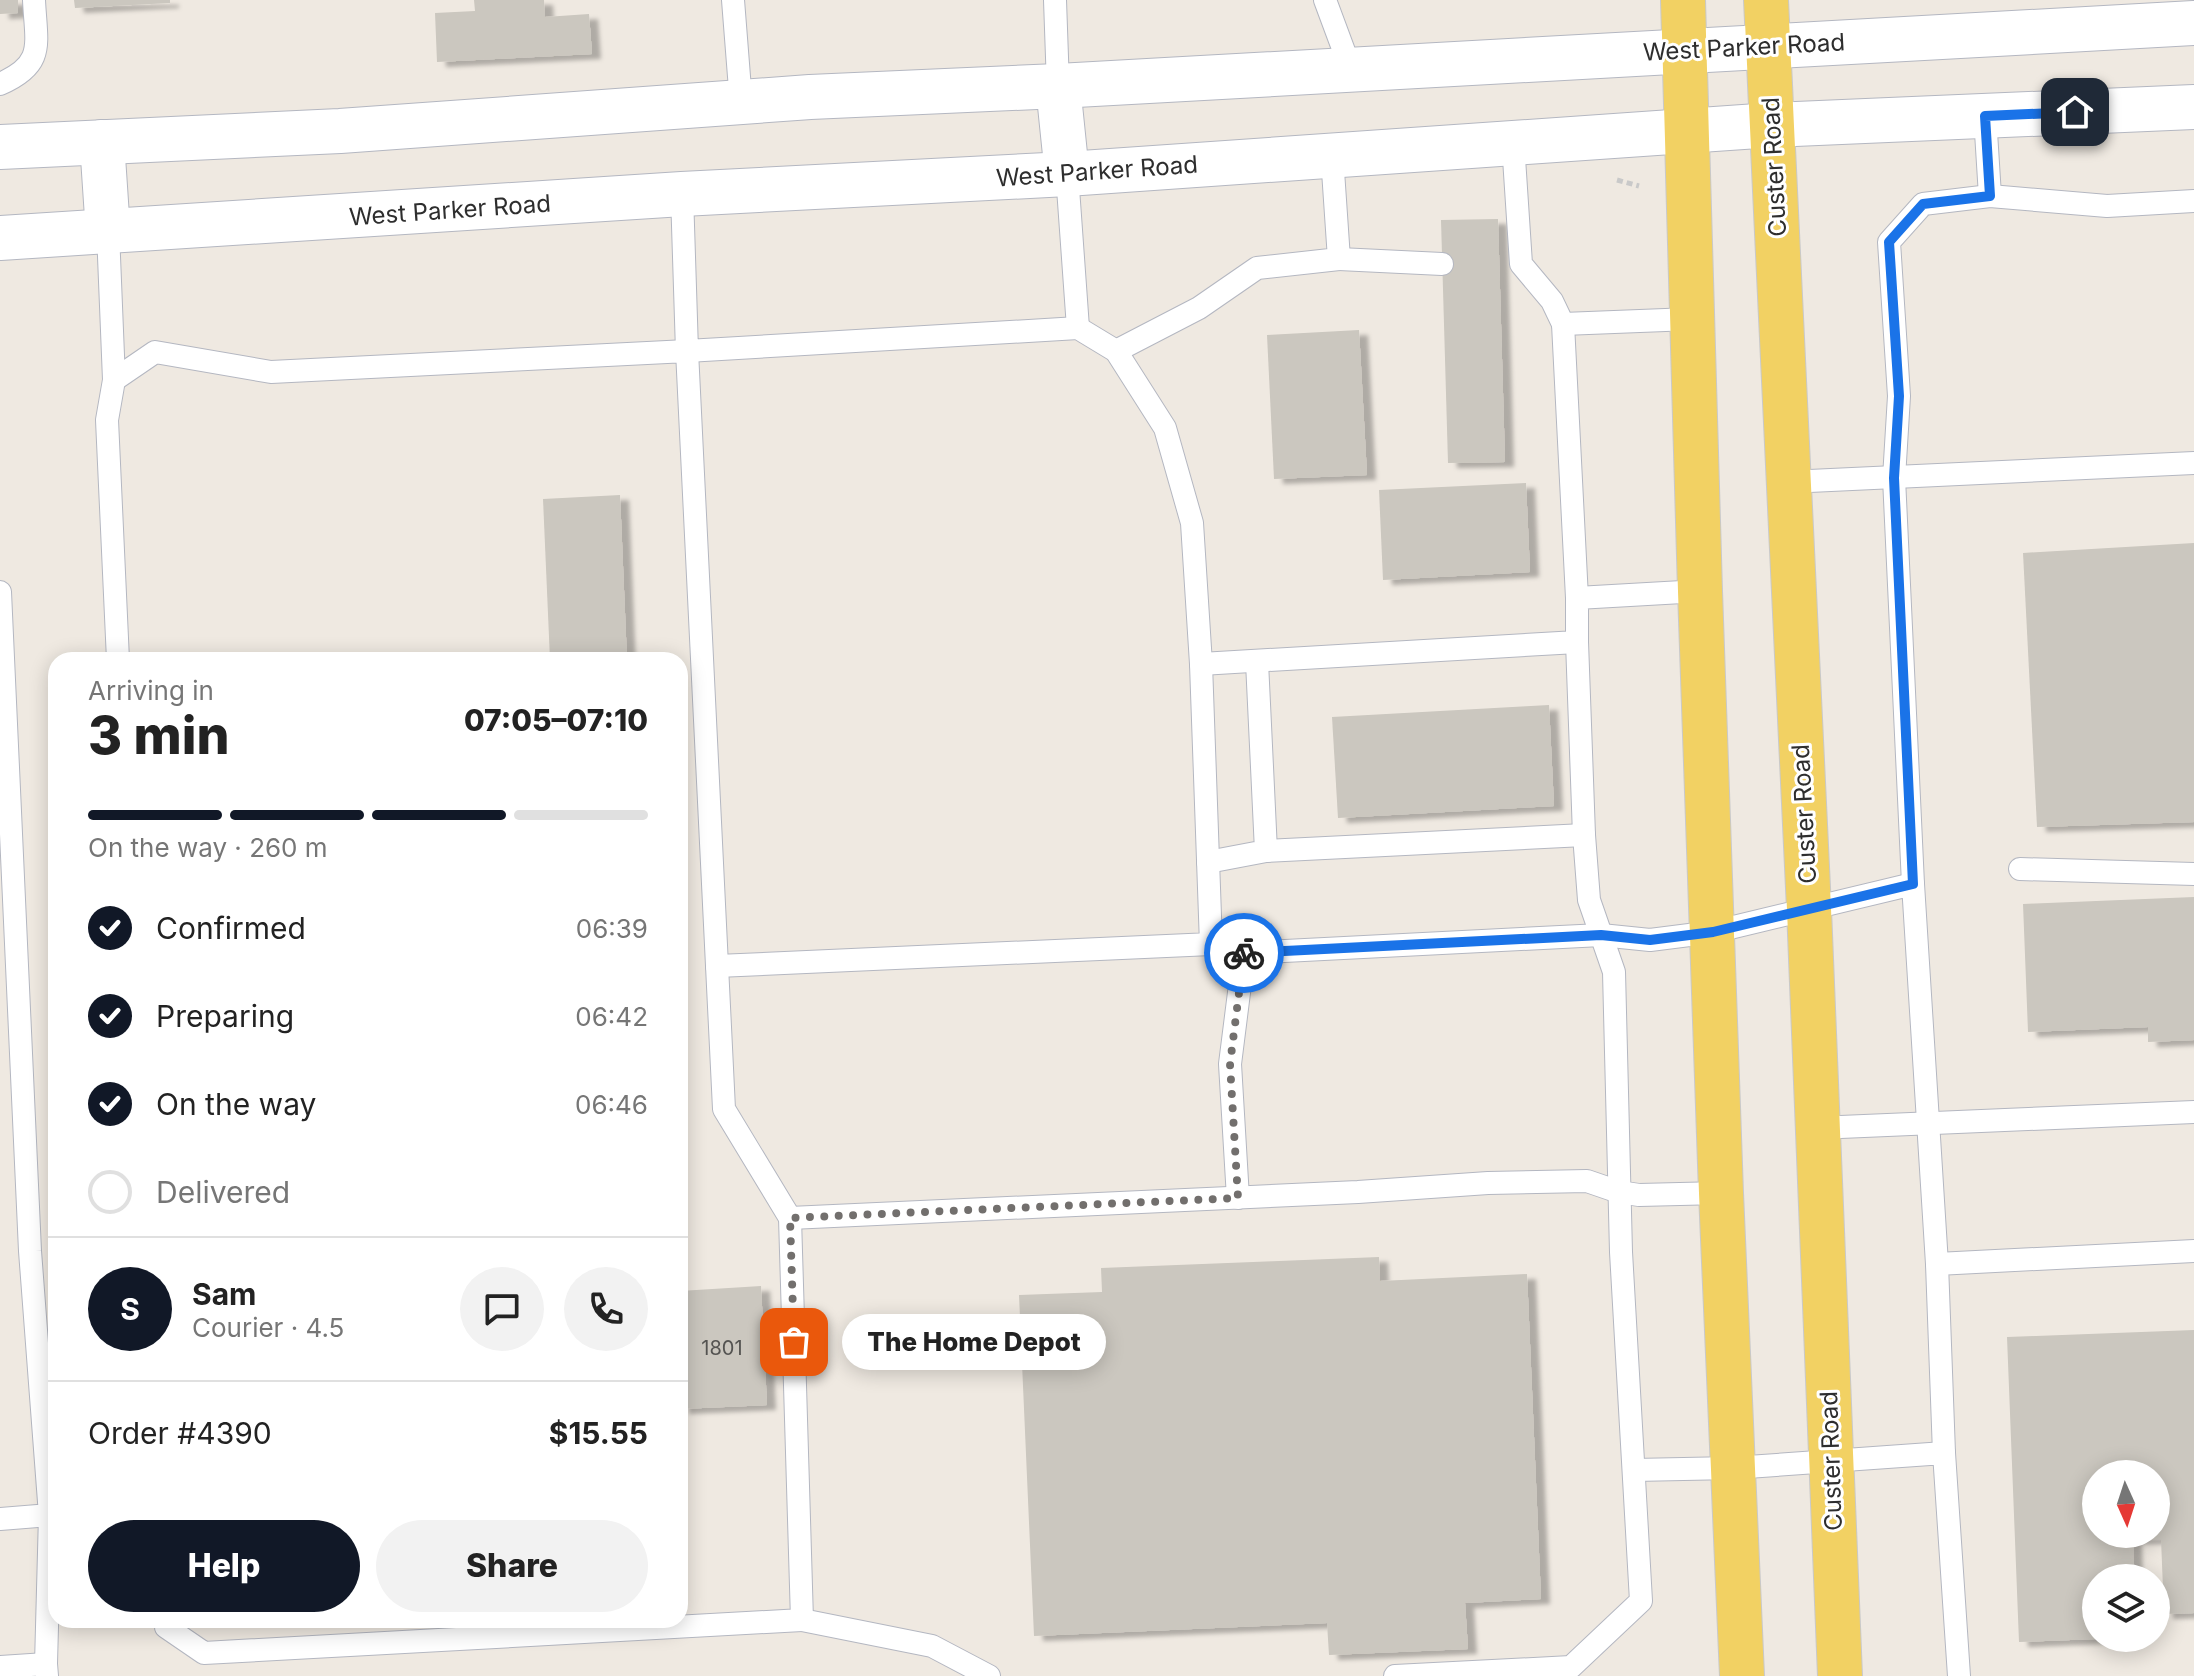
<!DOCTYPE html>
<meta charset="utf-8">
<style>
body{margin:0;font-family:Inter,sans-serif;background:#f2f2f2;color:#222;height:100vh;display:flex;flex-direction:column;font-size:30px;white-space:nowrap}
*{box-sizing:border-box;margin:0}
p{font-size:26px;color:#767676}
.icon{flex:none;width:44px;height:44px;fill:none;stroke:currentColor;stroke-width:2;stroke-linecap:round;stroke-linejoin:round}
.map{position:relative;flex:1;overflow:hidden}
.side{position:absolute;left:48px;top:652px;width:640px;height:976px;display:flex;flex-direction:column;background:#fff;border-radius:24px;box-shadow:0 4px 20px #0003}
.side>*{flex:none}
.needle{width:52px;rotate:177deg}
.controls{position:absolute;left:2082px;top:1460px;display:grid;gap:16px}
.controls a{display:grid;place-items:center;width:88px;height:88px;border-radius:50%;background:#fff;box-shadow:0 4px 20px #0003;font-size:40px}
.pin{position:absolute;display:grid;place-items:center;width:68px;height:68px;color:#fff;margin:-34px;border-radius:16px;box-shadow:0 4px 12px #0006}
.courier{position:absolute;display:grid;place-items:center;width:80px;height:80px;margin:-40px;border:6px solid #1a73e8;border-radius:50%;background:#fff;color:#222;box-shadow:0 2px 10px #0007}
.bubble{position:absolute;height:56px;border-radius:28px;background:#fff;box-shadow:0 4px 20px #0003;font-size:26px;font-weight:800;line-height:56px;text-align:center}
.summary em{font-style:normal;font-weight:800}
.summary div{display:flex;flex-direction:column-reverse}
.summary{display:flex;align-items:center;justify-content:space-between;height:136px;padding:0 40px}
h1{font-size:52px;font-weight:800;line-height:60px}
.bar{display:grid;grid-template-columns:repeat(4,1fr);gap:12px 8px;align-content:center;height:96px;padding:0 40px}
.bar i{height:10px;border-radius:6px;background:#e0e0e0}
.bar .active{background:#111827}
.bar p{grid-column:span 4}
.line{display:flex;align-items:center;gap:20px;padding:0 40px;border-top:2px solid #e0e0e0}
.line div{flex:1}
.round{display:grid;place-items:center;flex:none;width:84px;height:84px;border-radius:42px;background:#f2f2f2}
ol{padding:0 40px;list-style:none}
li{display:flex;align-items:center;gap:24px;height:88px}
li p{margin-inline-start:auto}
li .icon{padding:8px;border-radius:50%;background:#111827;color:#fff;stroke-width:4}
li:last-child{color:#767676}
li i{width:44px;height:44px;border:4px solid #e0e0e0;border-radius:50%}
.primary-button{display:flex;gap:16px;margin-top:auto;padding:16px 40px}
.primary-button a{flex:1;height:92px;border-radius:48px;background:#111827;color:#fff;font-size:32px;font-weight:800;line-height:92px;text-align:center}
.primary-button a+a{background:#f2f2f2;color:#222}
.map>svg:first-child{display:block}
.building{fill:#cbc7bf;fill-rule:evenodd;filter:url(#shadow)}
.lines{fill:none;stroke-linecap:round;stroke-linejoin:round}
.service-casing{stroke:#b4b7c1;stroke-width:24}
.secondary-casing{stroke:#b4b7c1;stroke-width:46}
.primary-casing{stroke:#c9c9c9;stroke-width:46}
.path{stroke:#c9c9c9;stroke-width:5;stroke-dasharray:6 4;stroke-linecap:butt}
.service{stroke:#fff;stroke-width:22}
.secondary{stroke:#fff;stroke-width:44}
.primary{stroke:#f2d163;stroke-width:44}
.done{stroke:#726f6d;stroke-width:8;stroke-dasharray:0 14.4}
.route{stroke:#1a73e8;stroke-width:10}
.labels{text-anchor:middle;dominant-baseline:central;stroke-width:6;stroke-linejoin:round;paint-order:stroke}
.number-label{font-size:20px;fill:#555452}
.street-label{font-size:24px;fill:#2e2e2e;stroke:#fff}
</style>
<div class="map">
<svg width="2194" height="1676" viewBox="0 0 2194 1676">
<defs>
<filter id="shadow"><feDropShadow dx="9" dy="5" stdDeviation="2" flood-color="#0004"/></filter>
</defs>
<rect width="100%" height="100%" fill="#efe9e1"/>
<!-- building -->
<g class="building">
<polygon points="0,0 18,0 18,13 0,14"/>
<polygon points="74,0 170,0 170,3 75,8"/>
<polygon points="474,0 544,0 545,17 589,14 592,54 437,62 435,13 475,11"/>
<polygon points="1498,219 1505,462 1448,463 1441,220"/>
<polygon points="1359,330 1367,475 1274,479 1267,335"/>
<polygon points="1526,483 1530,572 1383,580 1379,490"/>
<polygon points="620,495 627,660 550,660 543,499"/>
<polygon points="2194,543 2194,822 2037,827 2023,553"/>
<polygon points="1549,705 1554,806 1338,818 1332,717"/>
<polygon points="2194,897 2194,1040 2148,1042 2148,1027 2028,1032 2023,904"/>
<polygon points="1379,1257 1380,1281 1527,1274 1541,1599 1465,1603 1468,1649 1329,1655 1327,1623 1034,1636 1019,1295 1102,1292 1101,1268"/>
<polygon points="761,1286 767,1405 680,1409 680,1291"/>
<path d="M2194,1330v283l-30,1 -3,-75h-28l1,39h-38v61l-77,3 -12,-305zM2096,1474h60v60h-60z"/>
</g>
<g class="lines">
<!-- service casing -->
<g class="service-casing">
<g id="service">
<polyline points="733,0 741,102"/>
<polyline points="1055,0 1058,86"/>
<polyline points="1325,0 1351,70"/>
<path d="M0,84c46,-20 36,-40 34,-84"/>
<polyline points="1985,116 1990,196"/>
<polyline points="1513,143 1521,264 1552,301 1563,324 1691,319"/>
<polyline points="1067,174 1078,328"/>
<polyline points="682,194 687,351 1078,328 1116,351 1165,428 1192,523 1201,664 1211,944 717,966"/>
<polyline points="108,232 114,380 107,420 118,660"/>
<polyline points="1339,259 1442,264"/>
<polyline points="1563,324 1577,598"/>
<polyline points="1116,351 1199,308 1257,268 1339,259 1332,156"/>
<polyline points="114,380 155,352 271,372 687,351 724,1109 790,1218 802,1620 204,1653 166,1627 166,1620"/>
<polyline points="1788,482 2194,463"/>
<polyline points="0,592 30,1251 50,1515 0,1519"/>
<polyline points="1201,664 1577,642 1577,598 1700,591"/>
<polyline points="1266,851 1584,835"/>
<polyline points="1208,862 1266,851 1257,662"/>
<polyline points="2020,869 2194,874"/>
<polyline points="1913,884 1894,478 1899,396 1889,242 1923,204 1990,196 2107,206 2194,201"/>
<polyline points="1211,944 1244,953 1601,935 1650,940 1713,932 1913,884 1937,1264"/>
<polyline points="1817,1128 2194,1112"/>
<polyline points="1238,1198 1230,1064 1244,953"/>
<polyline points="790,1218 1358,1192 1488,1183 1587,1181 1619,1192 1639,1195 1721,1193"/>
<polyline points="1944,1453 1937,1264 2194,1251"/>
<polyline points="1634,1470 1733,1468 1944,1453 1959,1676"/>
<polyline points="802,1620 932,1646 989,1676"/>
<polyline points="46,1664 50,1515"/>
<polyline points="0,1667 46,1664 47,1676"/>
<polyline points="1395,1676 1571,1667 1641,1601 1621,1252 1614,972 1589,900 1584,835 1577,642"/>
</g>
</g>
<!-- secondary casing -->
<g class="secondary-casing">
<g id="secondary">
<polyline points="1058,86 1067,174"/>
<polyline points="102,142 108,232"/>
<polyline points="0,147 340,131 810,97 1058,86 2194,23"/>
<polyline points="0,238 682,194 1067,174 1772,125 2194,107"/>
</g>
</g>
<!-- primary casing -->
<g class="primary-casing">
<g id="primary">
<polyline points="1683,0 1700,591 1721,1193 1742,1676"/>
<polyline points="1766,0 1809,909 1840,1676"/>
</g>
</g>
<!-- path -->
<polyline class="path" points="1617,180 1639,186"/>
<!-- service -->
<use href="#service" class="service"/>
<!-- secondary -->
<use href="#secondary" class="secondary"/>
<!-- primary -->
<use href="#primary" class="primary"/>
</g>
<g class="lines">
<!-- done -->
<polyline class="done" points="794,1342 790,1218 1238,1198 1230,1064 1244,953"/>
<!-- route -->
<polyline class="route" points="1244,953 1601,935 1650,940 1713,932 1913,884 1894,478 1899,396 1889,242 1923,204 1990,196 1985,116 2075,112"/>
</g>
<g class="labels">
<!-- number labels -->
<g class="number-label">
<text x="722" y="1348">1801</text>
</g>
<!-- street labels -->
<g class="street-label">
<text transform="translate(1744 47) rotate(-3)">West Parker Road</text>
<text transform="translate(1774 167) rotate(-93)">Custer Road</text>
<text transform="translate(1097 171) rotate(-4)">West Parker Road</text>
<text transform="translate(450 210) rotate(-4)">West Parker Road</text>
<text transform="translate(1804 814) rotate(-93)">Custer Road</text>
<text transform="translate(1831 1461) rotate(-92)">Custer Road</text>
</g>
</g>
</svg>
<div class="controls">
<a><svg class="needle" viewBox="-14 -14 28 28"><path d="M0-13l5 13h-10z" fill="#e53935"/><path d="M0 13l5-13h-10z" fill="#767676"/></svg></a>
<a><svg class="icon" aria-label="layers" viewBox="0 0 24 24"><path d="M12 4l9 5-9 5-9-5zM3 14l9 5 9-5"/></svg></a>
</div>
<div class="pin" style="left:794px;top:1342px;background:#ea580c"><svg class="icon" aria-label="bag" viewBox="0 0 24 24"><path d="M5 8h14l-1 12H6zM9 8a3 3 0 0 1 6 0"/></svg></div>
<div class="pin" style="left:2075px;top:112px;background:#1f2937"><svg class="icon" aria-label="home" viewBox="0 0 24 24"><path d="M3 11l9-7 9 7M6 9v11h12V9"/></svg></div>
<div class="courier" style="left:1244px;top:953px"><svg class="icon" aria-label="bike" viewBox="0 0 24 24"><circle cx="6" cy="16" r="4"/><circle cx="18" cy="16" r="4"/><path d="M6 16l4-8h5l3 8M10 8l3 8H6M13 5h3"/></svg></div>
<div class="bubble" style="left:842px;top:1314px;width:264px">The Home Depot</div>
<section class="side">
<div class="summary"><div><h1>3 min</h1><p>Arriving in</p></div><em>07:05–07:10</em></div>
<div class="bar"><i class="active"></i><i class="active"></i><i class="active"></i><i></i><p>On the way · 260 m</p></div>
<ol>
<li><svg class="icon" aria-label="check" viewBox="0 0 24 24"><path d="M5 12l5 5 9-10"/></svg>Confirmed<p>06:39</p></li>
<li><svg class="icon" aria-label="check" viewBox="0 0 24 24"><path d="M5 12l5 5 9-10"/></svg>Preparing<p>06:42</p></li>
<li><svg class="icon" aria-label="check" viewBox="0 0 24 24"><path d="M5 12l5 5 9-10"/></svg>On the way<p>06:46</p></li>
<li><i></i>Delivered</li>
</ol>
<div class="line" style="height:144px"><b class="round" style="background:#111827;color:#fff">S</b><div><b>Sam</b><p>Courier · 4.5</p></div><a class="round"><svg class="icon" aria-label="chat" viewBox="0 0 24 24"><path d="M4 5h16v11H9l-5 4z"/></svg></a><a class="round"><svg class="icon" aria-label="phone" viewBox="0 0 24 24"><path d="M5 4h4l2 5-3 2q2 4 5 5l2-3 5 2v4C11 20 4 13 5 4z"/></svg></a></div>
<div class="line" style="height:104px"><div>Order #4390</div><b>$15.55</b></div>
<div class="primary-button"><a>Help</a><a>Share</a></div>
</section>
</div>
